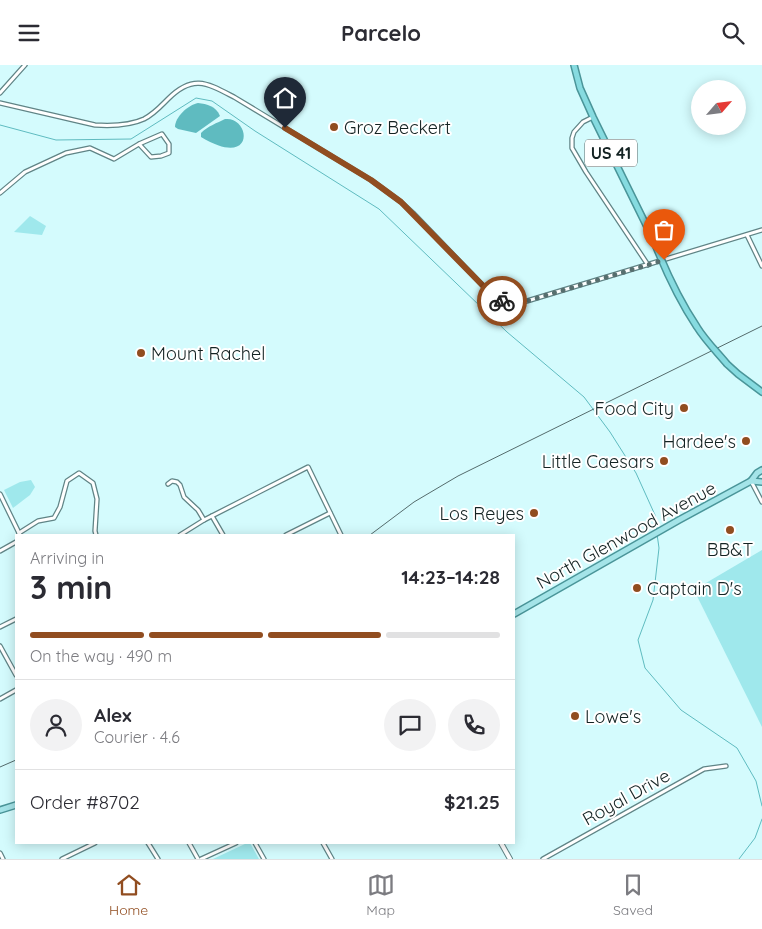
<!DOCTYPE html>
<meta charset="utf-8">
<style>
body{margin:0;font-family:Quicksand,sans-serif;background:#f2f2f3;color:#2b2b33;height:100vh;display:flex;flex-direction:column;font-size:19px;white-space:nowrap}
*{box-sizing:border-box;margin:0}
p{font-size:16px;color:#7c7c81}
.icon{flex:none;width:28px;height:28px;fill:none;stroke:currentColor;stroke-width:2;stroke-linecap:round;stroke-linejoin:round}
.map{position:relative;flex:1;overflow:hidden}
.drawer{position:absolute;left:15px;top:469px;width:500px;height:310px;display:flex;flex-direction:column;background:#fff;border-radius:0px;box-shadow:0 2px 12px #0003}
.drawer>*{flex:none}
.needle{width:32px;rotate:62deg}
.buttons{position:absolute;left:691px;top:15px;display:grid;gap:10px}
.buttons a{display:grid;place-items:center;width:55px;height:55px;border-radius:50%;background:#fff;box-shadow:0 2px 12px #0003;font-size:25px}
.pin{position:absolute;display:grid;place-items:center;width:42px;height:42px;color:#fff;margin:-51px -21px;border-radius:50% 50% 50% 0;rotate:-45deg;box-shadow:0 0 5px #0007}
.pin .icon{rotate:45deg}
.courier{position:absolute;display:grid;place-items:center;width:50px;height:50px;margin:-25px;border:4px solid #914d20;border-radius:50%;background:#fff;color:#222;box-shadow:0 1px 6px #0007}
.overview em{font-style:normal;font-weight:700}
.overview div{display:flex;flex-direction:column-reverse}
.overview{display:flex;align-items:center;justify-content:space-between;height:85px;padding:0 15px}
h1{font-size:32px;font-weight:700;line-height:38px}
.bar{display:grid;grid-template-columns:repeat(4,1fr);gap:8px 5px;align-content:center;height:60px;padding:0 15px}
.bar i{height:6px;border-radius:4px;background:#e1e1e2}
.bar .selected{background:#914d20}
.bar p{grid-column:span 4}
.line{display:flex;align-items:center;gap:12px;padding:0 15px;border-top:1px solid #e1e1e2}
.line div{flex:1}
.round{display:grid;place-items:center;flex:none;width:52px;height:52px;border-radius:26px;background:#f2f2f3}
header{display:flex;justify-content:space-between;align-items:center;height:65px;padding:0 15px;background:#fff;font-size:22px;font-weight:700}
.tab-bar{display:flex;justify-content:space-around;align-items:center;height:70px;border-top:1px solid #e1e1e2;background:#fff;font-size:14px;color:#7c7c81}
.tab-bar a{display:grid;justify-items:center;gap:2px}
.tab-bar .selected{color:#914d20}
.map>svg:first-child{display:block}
.green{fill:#9fe8ec}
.water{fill:#5fbbc0}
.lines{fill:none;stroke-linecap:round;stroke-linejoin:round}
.stream{stroke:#5fbbc0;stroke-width:1}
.minor-casing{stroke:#608486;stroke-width:5.5}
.tertiary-casing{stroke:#608486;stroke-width:6}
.primary-casing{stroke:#4a9599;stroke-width:8}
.trunk-casing{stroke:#4a9599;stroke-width:8}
.minor{stroke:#fff;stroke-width:3}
.tertiary{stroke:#fff;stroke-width:4}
.primary{stroke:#a4e4e8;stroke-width:5}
.trunk{stroke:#86dbe0;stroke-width:5}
.rail{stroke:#546b6c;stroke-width:1}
.trunk-bridge-casing{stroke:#4a9599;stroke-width:8;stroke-linecap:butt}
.trunk-bridge{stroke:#86dbe0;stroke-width:5}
.done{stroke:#576f6f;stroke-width:5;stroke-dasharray:0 9}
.route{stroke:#914d20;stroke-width:6}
.poi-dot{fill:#914d20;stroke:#fff;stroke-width:2}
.labels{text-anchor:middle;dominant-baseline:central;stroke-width:4;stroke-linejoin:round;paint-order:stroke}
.shield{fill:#fff;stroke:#5a6565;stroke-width:1}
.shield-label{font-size:16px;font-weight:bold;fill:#142323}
.poi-label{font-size:18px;fill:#142323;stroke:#fff;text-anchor:start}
.street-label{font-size:18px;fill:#142323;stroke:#fff}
</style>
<header><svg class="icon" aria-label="menu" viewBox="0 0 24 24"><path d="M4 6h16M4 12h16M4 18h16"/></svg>Parcelo<svg class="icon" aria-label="search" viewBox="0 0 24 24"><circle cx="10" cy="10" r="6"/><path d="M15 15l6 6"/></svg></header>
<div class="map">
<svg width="762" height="794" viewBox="0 0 762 794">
<rect width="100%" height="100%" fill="#d4fbfd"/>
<!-- green -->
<g class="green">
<polygon points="30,151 46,161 42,170 14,167"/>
<polygon points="31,415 35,422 30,430 13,443 4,425 20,417"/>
<polygon points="762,485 762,662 694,525"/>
<polygon points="247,778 250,778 259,794 213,794"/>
</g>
<!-- water -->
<g class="water">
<path d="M198,38c9,1 18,3 22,13l-24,17 -18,-4 -3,-2c0,-10 13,-22 23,-24z"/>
<path d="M225,54c26,-3 31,51 -24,18v-4c7,-7 16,-10 24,-14z"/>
</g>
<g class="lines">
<!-- stream -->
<g class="stream">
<polyline points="0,60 56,75 131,74 196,33 212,36 255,66 379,144 507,267 584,332 610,367 636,408 655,450 657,465"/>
<polyline points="657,469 659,483 653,535 638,575 645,603 681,645 737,683 756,716 762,741"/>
<polyline points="739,794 755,773 762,754"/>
</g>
<!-- minor casing -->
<g class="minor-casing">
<g id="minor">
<polyline points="0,28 25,0"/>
<path d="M0,38l95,22c16,1 34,1 49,-6 10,-5 17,-13 24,-20 25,-25 39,-16 66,-2l137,83 30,22 12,11 80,83c11,8 21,8 34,5l235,-71"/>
<polyline points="593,52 583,57 574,67 572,73 572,83 586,107 648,200"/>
<polyline points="0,128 25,107 66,88 90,83 114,94 139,79 162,69 169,79 169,88 161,91 151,92 139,79"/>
<polyline points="747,170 762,201"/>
<polyline points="751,416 762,437"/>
<polyline points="168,419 172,416 177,417 180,420 184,432 198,445 204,455"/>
<polyline points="0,429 20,470"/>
<polyline points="212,451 223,470"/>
<polyline points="19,468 38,456 54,453 60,442 67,416 79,408 93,418 97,434 95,466 96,470"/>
<polyline points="180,470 204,455 308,402 341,470"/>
<polyline points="286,470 330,448"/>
<polyline points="0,486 16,477"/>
<polyline points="0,562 16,554"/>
<polyline points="0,581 16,610"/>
<polyline points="0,634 16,625"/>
<polyline points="148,778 158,794"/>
<polyline points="189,778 198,794"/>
<polyline points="255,778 264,794"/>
<polyline points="323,778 332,794"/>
<polyline points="0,788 3,794"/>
<polyline points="62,794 95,778"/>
<polyline points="201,794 236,778"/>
<polyline points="543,794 704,704 726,701"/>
</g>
</g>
<!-- tertiary casing -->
<g class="tertiary-casing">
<polyline id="tertiary" points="501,778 510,794"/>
</g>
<!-- primary casing -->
<g class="primary-casing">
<g id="primary">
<polyline points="751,416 762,417"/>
<polyline points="514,549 679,455 751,416 757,408 762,405"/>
<polyline points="0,745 16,740"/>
</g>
</g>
<!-- trunk casing -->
<g class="trunk-casing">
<g id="trunk">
<polyline points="574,0 580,23 593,52 653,174"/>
<polyline points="727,299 738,309 762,327"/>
</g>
</g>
<!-- minor -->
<use href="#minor" class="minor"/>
<!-- tertiary -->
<use href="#tertiary" class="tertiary"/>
<!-- primary -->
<use href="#primary" class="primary"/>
<!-- trunk -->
<use href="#trunk" class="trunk"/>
<!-- rail -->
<g class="rail">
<polyline points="370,470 414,437 458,411 762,261"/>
<polyline points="0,702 16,695"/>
</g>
<!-- trunk-bridge casing -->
<g class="trunk-bridge-casing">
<path id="trunk-bridge" d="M653,174c12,31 26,61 44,88 8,13 20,25 30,37"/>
</g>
<!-- trunk-bridge -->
<use href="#trunk-bridge" class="trunk-bridge"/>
</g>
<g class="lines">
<!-- done -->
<polyline class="done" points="502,236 510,238 527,236 664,195"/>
<!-- route -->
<polyline class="route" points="285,63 371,115 401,137 493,231 502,236"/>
</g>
<!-- markers -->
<g class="poi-dot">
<circle cx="334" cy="62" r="5"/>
<circle cx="141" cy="288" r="5"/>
<circle cx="684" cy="343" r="5"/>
<circle cx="746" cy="376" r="5"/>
<circle cx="664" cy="396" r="5"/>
<circle cx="534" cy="448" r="5"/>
<circle cx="730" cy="465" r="5"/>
<circle cx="637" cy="523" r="5"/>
<circle cx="575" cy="651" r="5"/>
</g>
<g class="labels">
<!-- shield labels -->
<rect class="shield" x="585" y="74.5" width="52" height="27" rx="4"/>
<g class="shield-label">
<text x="611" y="88">US 41</text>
</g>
<!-- poi labels -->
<g class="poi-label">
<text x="344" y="62">Groz Beckert</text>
<text x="151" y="288">Mount Rachel</text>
<text x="674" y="343" text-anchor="end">Food City</text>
<text x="736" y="376" text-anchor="end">Hardee's</text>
<text x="654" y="396" text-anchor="end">Little Caesars</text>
<text x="524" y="448" text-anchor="end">Los Reyes</text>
<text x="730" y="484" text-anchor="middle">BB&amp;T</text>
<text x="647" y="523">Captain D's</text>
<text x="585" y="651">Lowe's</text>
</g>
<!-- street labels -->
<g class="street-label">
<text transform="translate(626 470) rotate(-29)">North Glenwood Avenue</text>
<text transform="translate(626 732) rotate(-29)">Royal Drive</text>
</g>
</g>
</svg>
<div class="buttons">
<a><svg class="needle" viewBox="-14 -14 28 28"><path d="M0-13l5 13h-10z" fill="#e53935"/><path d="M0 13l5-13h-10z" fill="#7c7c81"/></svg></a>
</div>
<div class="pin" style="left:664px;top:195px;background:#ea580c"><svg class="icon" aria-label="bag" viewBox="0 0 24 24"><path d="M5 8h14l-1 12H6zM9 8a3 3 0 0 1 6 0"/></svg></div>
<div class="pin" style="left:285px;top:63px;background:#1f2937"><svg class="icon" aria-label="home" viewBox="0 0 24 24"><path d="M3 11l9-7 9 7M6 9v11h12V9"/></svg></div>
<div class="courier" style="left:502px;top:236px"><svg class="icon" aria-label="bike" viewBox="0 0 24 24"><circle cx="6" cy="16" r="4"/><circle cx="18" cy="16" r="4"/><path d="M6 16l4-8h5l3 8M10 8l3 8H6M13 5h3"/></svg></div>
<section class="drawer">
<div class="overview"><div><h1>3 min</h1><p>Arriving in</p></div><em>14:23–14:28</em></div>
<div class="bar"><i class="selected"></i><i class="selected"></i><i class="selected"></i><i></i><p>On the way · 490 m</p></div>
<div class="line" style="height:90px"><a class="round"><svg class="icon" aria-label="person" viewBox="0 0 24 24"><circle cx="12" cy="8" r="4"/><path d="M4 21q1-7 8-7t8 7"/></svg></a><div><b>Alex</b><p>Courier · 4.6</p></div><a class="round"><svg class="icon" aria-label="chat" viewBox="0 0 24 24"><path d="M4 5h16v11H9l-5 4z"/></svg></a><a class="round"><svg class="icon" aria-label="phone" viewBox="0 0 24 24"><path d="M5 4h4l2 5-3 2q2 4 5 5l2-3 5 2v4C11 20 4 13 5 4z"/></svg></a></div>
<div class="line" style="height:65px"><div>Order #8702</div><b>$21.25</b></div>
</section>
</div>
<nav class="tab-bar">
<a class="selected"><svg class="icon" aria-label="home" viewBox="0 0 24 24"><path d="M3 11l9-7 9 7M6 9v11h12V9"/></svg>Home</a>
<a><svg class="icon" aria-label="map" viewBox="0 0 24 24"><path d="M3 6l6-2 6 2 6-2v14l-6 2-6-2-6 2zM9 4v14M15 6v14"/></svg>Map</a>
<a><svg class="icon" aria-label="saved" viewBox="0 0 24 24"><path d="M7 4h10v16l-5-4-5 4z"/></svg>Saved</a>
</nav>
